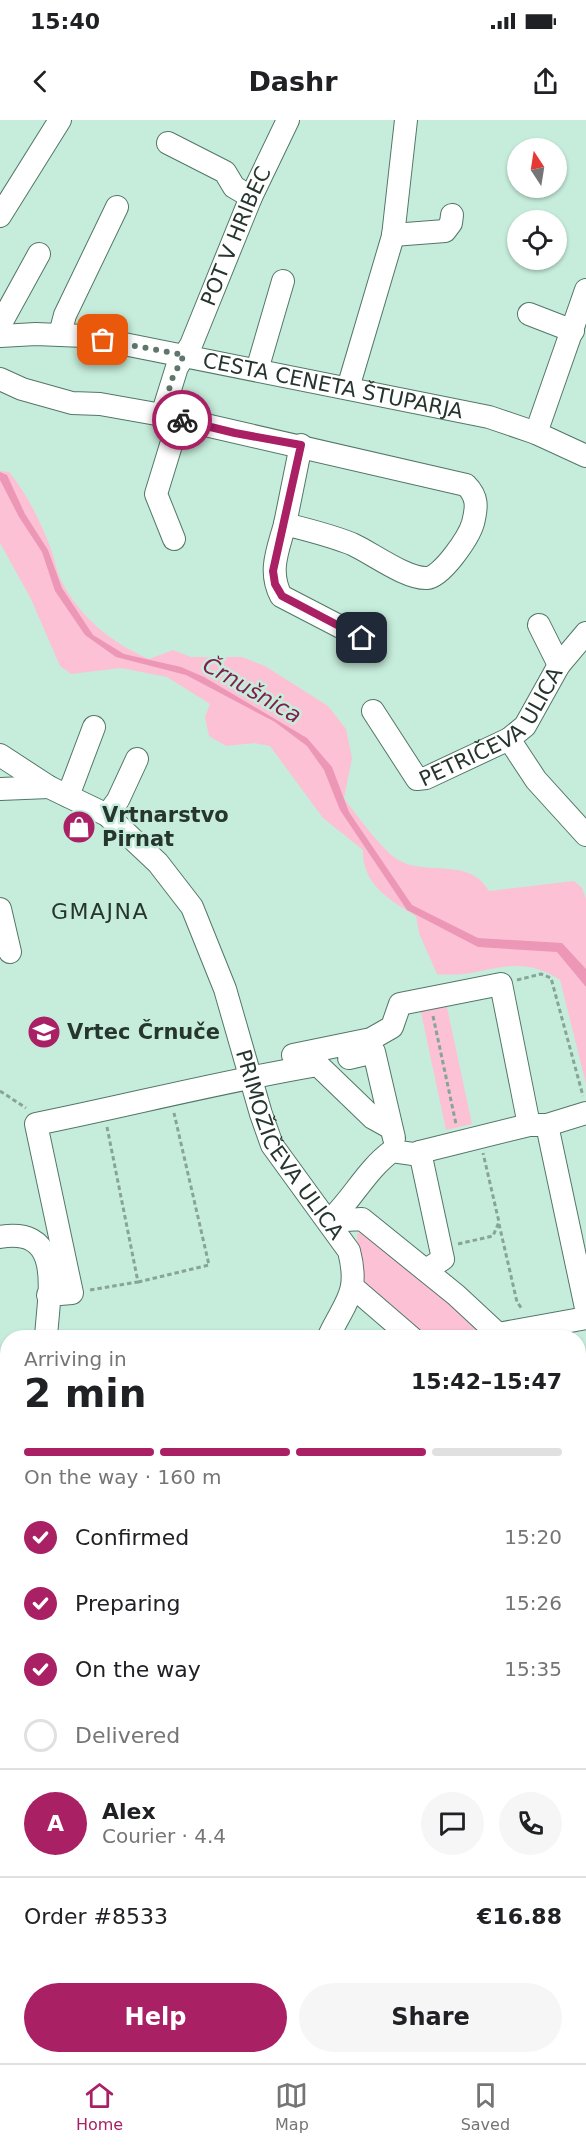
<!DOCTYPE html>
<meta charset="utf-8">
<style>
body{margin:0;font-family:"DejaVu Sans",sans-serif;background:#f6f6f6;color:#202124;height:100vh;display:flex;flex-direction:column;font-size:22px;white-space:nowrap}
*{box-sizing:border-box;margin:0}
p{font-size:20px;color:#757577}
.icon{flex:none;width:33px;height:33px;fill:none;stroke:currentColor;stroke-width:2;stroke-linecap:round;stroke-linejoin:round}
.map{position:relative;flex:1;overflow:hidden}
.details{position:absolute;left:0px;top:1210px;width:586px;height:734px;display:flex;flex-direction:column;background:#fff;border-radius:24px 24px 0 0;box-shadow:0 2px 4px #0004}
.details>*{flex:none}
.needle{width:39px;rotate:348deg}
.controls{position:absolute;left:507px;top:18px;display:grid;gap:12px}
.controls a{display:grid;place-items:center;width:60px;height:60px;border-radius:50%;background:#fff;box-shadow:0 2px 4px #0004;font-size:30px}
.pin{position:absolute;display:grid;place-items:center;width:51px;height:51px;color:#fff;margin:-26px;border-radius:12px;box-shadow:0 3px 9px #0006}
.courier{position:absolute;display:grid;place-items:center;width:60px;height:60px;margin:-30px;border:4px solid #a92064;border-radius:50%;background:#fff;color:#222;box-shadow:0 2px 8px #0007}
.overview em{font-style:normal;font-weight:800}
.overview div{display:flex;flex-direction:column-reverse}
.overview{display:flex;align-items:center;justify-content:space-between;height:102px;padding:0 24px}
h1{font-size:39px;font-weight:800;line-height:45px}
.bar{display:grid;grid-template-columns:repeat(4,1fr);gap:9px 6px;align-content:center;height:72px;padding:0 24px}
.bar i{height:8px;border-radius:4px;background:#e0e0e0}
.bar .on{background:#a92064}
.bar p{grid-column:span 4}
.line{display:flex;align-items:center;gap:15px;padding:0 24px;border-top:2px solid #e0e0e0}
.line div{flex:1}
.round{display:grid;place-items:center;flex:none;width:63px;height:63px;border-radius:32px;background:#f6f6f6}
ol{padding:0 24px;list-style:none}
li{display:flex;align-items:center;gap:18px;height:66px}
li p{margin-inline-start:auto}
li .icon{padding:6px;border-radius:50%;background:#a92064;color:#fff;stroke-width:4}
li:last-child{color:#757577}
li i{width:33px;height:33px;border:3px solid #e0e0e0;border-radius:50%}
.button{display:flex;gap:12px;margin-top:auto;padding:12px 24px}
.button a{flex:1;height:69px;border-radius:36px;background:#a92064;color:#fff;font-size:24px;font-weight:800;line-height:69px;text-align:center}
.button a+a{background:#f6f6f6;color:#202124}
.status{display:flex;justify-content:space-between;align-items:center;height:42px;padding:0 30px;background:#fff;direction:ltr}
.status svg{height:16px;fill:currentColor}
header{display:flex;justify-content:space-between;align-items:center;height:78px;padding:0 24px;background:#fff;font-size:27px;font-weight:800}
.tab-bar{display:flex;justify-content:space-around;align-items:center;height:84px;border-top:2px solid #e0e0e0;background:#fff;font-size:16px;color:#757577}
.tab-bar a{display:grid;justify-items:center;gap:3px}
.tab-bar .on{color:#a92064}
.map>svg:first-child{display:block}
.green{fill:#fcc1d5}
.water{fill:#ed97b6}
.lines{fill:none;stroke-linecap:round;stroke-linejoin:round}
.minor-casing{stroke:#537767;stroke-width:24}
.path{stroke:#87a597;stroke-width:3;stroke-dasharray:4.5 3;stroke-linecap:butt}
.minor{stroke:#fff;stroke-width:22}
.done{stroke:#5e766b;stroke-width:6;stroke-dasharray:0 10.8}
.route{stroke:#a92064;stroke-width:8}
.labels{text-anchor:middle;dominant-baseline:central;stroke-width:5;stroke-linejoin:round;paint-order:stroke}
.street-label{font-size:21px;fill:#26362f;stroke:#c6eddb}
.poi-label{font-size:21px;font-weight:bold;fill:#26362f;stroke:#c6eddb;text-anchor:start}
.water-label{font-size:22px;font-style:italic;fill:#811e4d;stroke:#c6eddb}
.neighbourhood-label{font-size:22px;letter-spacing:1.5px;fill:#26362f;stroke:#c6eddb}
</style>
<div class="status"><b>15:40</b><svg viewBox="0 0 49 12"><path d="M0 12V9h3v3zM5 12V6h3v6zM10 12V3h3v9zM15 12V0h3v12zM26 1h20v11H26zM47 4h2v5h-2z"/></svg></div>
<header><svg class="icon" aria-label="back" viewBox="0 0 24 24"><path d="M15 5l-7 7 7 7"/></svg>Dashr<svg class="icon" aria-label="share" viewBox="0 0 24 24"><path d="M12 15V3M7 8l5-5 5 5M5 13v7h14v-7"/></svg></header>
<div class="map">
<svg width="586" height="1943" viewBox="0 0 586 1943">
<rect width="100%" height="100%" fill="#c6eddb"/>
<!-- green -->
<g class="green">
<path d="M0,351l9,1c19,23 31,49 42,77 4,11 6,25 12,35 19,35 49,59 86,75l24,-9 18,7h51l23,9 63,40 18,23 6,29 -8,40c10,14 42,57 56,63 30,15 69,-4 89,30l85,-10 8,7 4,11v185l-26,-104c-46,-31 -77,0 -123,-6l-18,-41 -3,-17c-27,-16 -54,-32 -53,-66l-40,-32 -53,-72 -16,-3 -28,3 -17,-10 -4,-19 5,-13 -43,-27 -46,-9 -50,6 -11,-8 -29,-67 -31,-56z"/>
<polygon points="445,878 472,1004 446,1010 419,883"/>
<path d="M364,1109l130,109h-68l-59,-51c-8,-16 -9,-35 -10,-53z"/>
<polygon points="0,1456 8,1456 8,1905 0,1907"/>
</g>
<!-- water -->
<polygon class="water" points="0,352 7,355 25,394 48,430 62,468 93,515 124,534 181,547 204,557 307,618 332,647 349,692 412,785 478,818 562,823 586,849 586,867 557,832 478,827 407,790 340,690 324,650 307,626 275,602 186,555 116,537 85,515 55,471 42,432 19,397 0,360"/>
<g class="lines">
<!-- minor casing -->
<g class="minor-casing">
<g id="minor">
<polyline points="168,23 225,52 234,67 251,77"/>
<polyline points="0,96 60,0"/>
<polyline points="393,115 445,111 451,103 452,95"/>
<polyline points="529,194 573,211"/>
<polyline points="0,205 39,134"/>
<polyline points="60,214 65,195 117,87"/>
<path id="s1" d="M0,216l36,-2 48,2 405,81 47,16 50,23"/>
<polyline points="257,250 283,161"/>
<path d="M0,259l22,10 50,14 28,1 62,11 304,70c12,12 11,22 7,38 -4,14 -31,54 -46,55 -21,1 -55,-25 -75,-34 -22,-9 -44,-14 -67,-20 -7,26 -17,47 -4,72l81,42"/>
<polyline points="348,268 393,116 406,0"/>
<path id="s2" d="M162,295l15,-48 14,-22 60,-148 37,-77"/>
<polyline points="536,313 586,170"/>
<polyline points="285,404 301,325"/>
<polyline points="174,419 156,374 179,299"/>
<polyline points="539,505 559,545"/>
<path id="s3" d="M373,591l44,68 9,-1 83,-39 16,-13 34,-61 27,-32"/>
<polyline points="509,619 536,660 586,715"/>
<path id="s4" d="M0,635l49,32 58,28 51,48 34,44 33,82 36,125 11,31 77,106c11,43 -4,50 -21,87"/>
<polyline points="0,669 49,667"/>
<polyline points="68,676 94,607"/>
<polyline points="107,695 118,680 137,639"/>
<polyline points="0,789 10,832"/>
<polyline points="293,935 371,919 392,907 400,884 501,864 529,1005"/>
<polyline points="349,938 374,932 394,1018"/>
<polyline points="547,1005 586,1188"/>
<polyline points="420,1032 529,1005 547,1005 586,993"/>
<polyline points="329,1101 362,1099 456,1175 498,1214 586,1198"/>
<path d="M329,1101c23,-21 37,-51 63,-70l21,3 7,-2 23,107 -17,11"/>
<path d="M0,1117c66,-11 48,59 46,101"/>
<polyline points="354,1168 412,1218"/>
<path d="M48,1175l24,-2 -36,-169c94,-19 187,-43 282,-59l55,53 18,10"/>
<polyline points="0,1310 8,1310"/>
<polyline points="0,1395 8,1394"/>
<polyline points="579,1491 586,1496"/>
<polyline points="579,1524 586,1519"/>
<polyline points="579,1705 586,1715"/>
<polyline points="579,1761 586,1756"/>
<polyline points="579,1783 586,1791"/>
<polyline points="77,1943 90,1936"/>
<polyline points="347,1943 360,1936"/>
<polyline points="398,1943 406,1936"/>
</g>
</g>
<!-- path -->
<g class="path">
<polyline points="517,860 541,854 551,858 583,976"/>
<polyline points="433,896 456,1004"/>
<polyline points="0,971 26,988"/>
<polyline points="499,1104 517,1182 522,1189"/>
<polyline points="458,1124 493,1116 499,1102 483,1033"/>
<polyline points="138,1162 209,1145 174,993"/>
<polyline points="90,1170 138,1162 107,1007"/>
<polyline points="0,1617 8,1607"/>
<polyline points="0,1760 8,1751"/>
<polyline points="0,1913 8,1911"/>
</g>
<!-- minor -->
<use href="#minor" class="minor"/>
</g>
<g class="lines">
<!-- done -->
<polyline class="done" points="103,220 184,235 172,259 162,295 182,300"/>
<!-- route -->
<polyline class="route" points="182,300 235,313 301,325 273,451 275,464 282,476 362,518"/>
</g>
<!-- icons -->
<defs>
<g id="shop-disc" transform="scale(1.725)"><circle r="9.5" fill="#a92064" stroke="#c6eddb"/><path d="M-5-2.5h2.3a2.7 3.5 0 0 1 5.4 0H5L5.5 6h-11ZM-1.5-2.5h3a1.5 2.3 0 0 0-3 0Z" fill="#fff"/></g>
<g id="school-disc" transform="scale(1.725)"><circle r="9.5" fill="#a92064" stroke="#c6eddb"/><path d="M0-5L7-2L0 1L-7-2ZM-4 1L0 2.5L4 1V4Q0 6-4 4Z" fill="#fff"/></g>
</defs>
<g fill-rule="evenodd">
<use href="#shop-disc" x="79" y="707"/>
<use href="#school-disc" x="44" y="912"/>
</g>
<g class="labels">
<!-- street labels -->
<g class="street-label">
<text stroke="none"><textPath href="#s2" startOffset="194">POT V HRIBEC</textPath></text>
<text stroke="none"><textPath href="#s1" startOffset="338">CESTA CENETA ŠTUPARJA</textPath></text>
<text stroke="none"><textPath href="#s3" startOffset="176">PETRIČEVA ULICA</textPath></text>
<text stroke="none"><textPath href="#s4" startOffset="507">PRIMOŽIČEVA ULICA</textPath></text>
</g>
<!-- poi labels -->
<g class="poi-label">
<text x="102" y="695">Vrtnarstvo<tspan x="102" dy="24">Pirnat</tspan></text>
<text x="67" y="912">Vrtec Črnuče</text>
</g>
<!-- water labels -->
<g class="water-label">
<text transform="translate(252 570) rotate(30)">Črnušnica</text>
</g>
<!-- neighbourhood labels -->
<g class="neighbourhood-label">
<text x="100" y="791">GMAJNA</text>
</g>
</g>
</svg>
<div class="controls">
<a><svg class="needle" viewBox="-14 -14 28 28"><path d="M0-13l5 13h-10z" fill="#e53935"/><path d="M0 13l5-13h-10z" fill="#757577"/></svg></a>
<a><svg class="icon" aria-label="locate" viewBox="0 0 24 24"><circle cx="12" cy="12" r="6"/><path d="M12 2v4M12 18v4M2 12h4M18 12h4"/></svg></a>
</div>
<div class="pin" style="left:103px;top:220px;background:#ea580c"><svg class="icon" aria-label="bag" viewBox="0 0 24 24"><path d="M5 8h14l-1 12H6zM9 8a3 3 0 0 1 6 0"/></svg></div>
<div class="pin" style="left:362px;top:518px;background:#1f2937"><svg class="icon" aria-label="home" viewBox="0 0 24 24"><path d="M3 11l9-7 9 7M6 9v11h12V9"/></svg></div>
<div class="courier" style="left:182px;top:300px"><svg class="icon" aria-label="bike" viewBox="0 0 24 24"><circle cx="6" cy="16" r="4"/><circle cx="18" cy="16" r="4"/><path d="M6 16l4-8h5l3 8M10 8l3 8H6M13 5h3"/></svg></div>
<section class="details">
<div class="overview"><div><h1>2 min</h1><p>Arriving in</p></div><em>15:42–15:47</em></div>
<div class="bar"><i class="on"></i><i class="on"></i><i class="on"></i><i></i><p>On the way · 160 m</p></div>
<ol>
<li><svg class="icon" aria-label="check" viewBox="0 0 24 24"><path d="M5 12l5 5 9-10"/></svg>Confirmed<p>15:20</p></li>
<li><svg class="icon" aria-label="check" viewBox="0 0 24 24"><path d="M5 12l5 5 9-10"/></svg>Preparing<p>15:26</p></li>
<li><svg class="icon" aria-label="check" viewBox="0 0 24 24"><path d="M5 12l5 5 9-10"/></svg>On the way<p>15:35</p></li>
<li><i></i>Delivered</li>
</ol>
<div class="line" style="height:108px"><b class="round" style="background:#a92064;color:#fff">A</b><div><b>Alex</b><p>Courier · 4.4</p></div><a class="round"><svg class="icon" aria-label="chat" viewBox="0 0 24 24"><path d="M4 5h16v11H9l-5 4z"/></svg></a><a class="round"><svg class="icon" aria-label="phone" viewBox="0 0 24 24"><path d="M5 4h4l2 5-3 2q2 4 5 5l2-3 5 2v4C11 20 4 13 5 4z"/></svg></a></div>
<div class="line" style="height:78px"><div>Order #8533</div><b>€16.88</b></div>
<div class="button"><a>Help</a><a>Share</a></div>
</section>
</div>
<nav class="tab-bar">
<a class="on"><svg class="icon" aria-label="home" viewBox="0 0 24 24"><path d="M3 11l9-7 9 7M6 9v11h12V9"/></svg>Home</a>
<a><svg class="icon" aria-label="map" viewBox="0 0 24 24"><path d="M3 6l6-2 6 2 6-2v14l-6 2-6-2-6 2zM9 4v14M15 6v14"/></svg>Map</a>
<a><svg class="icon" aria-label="saved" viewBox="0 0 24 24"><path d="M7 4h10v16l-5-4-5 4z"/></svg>Saved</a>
</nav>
